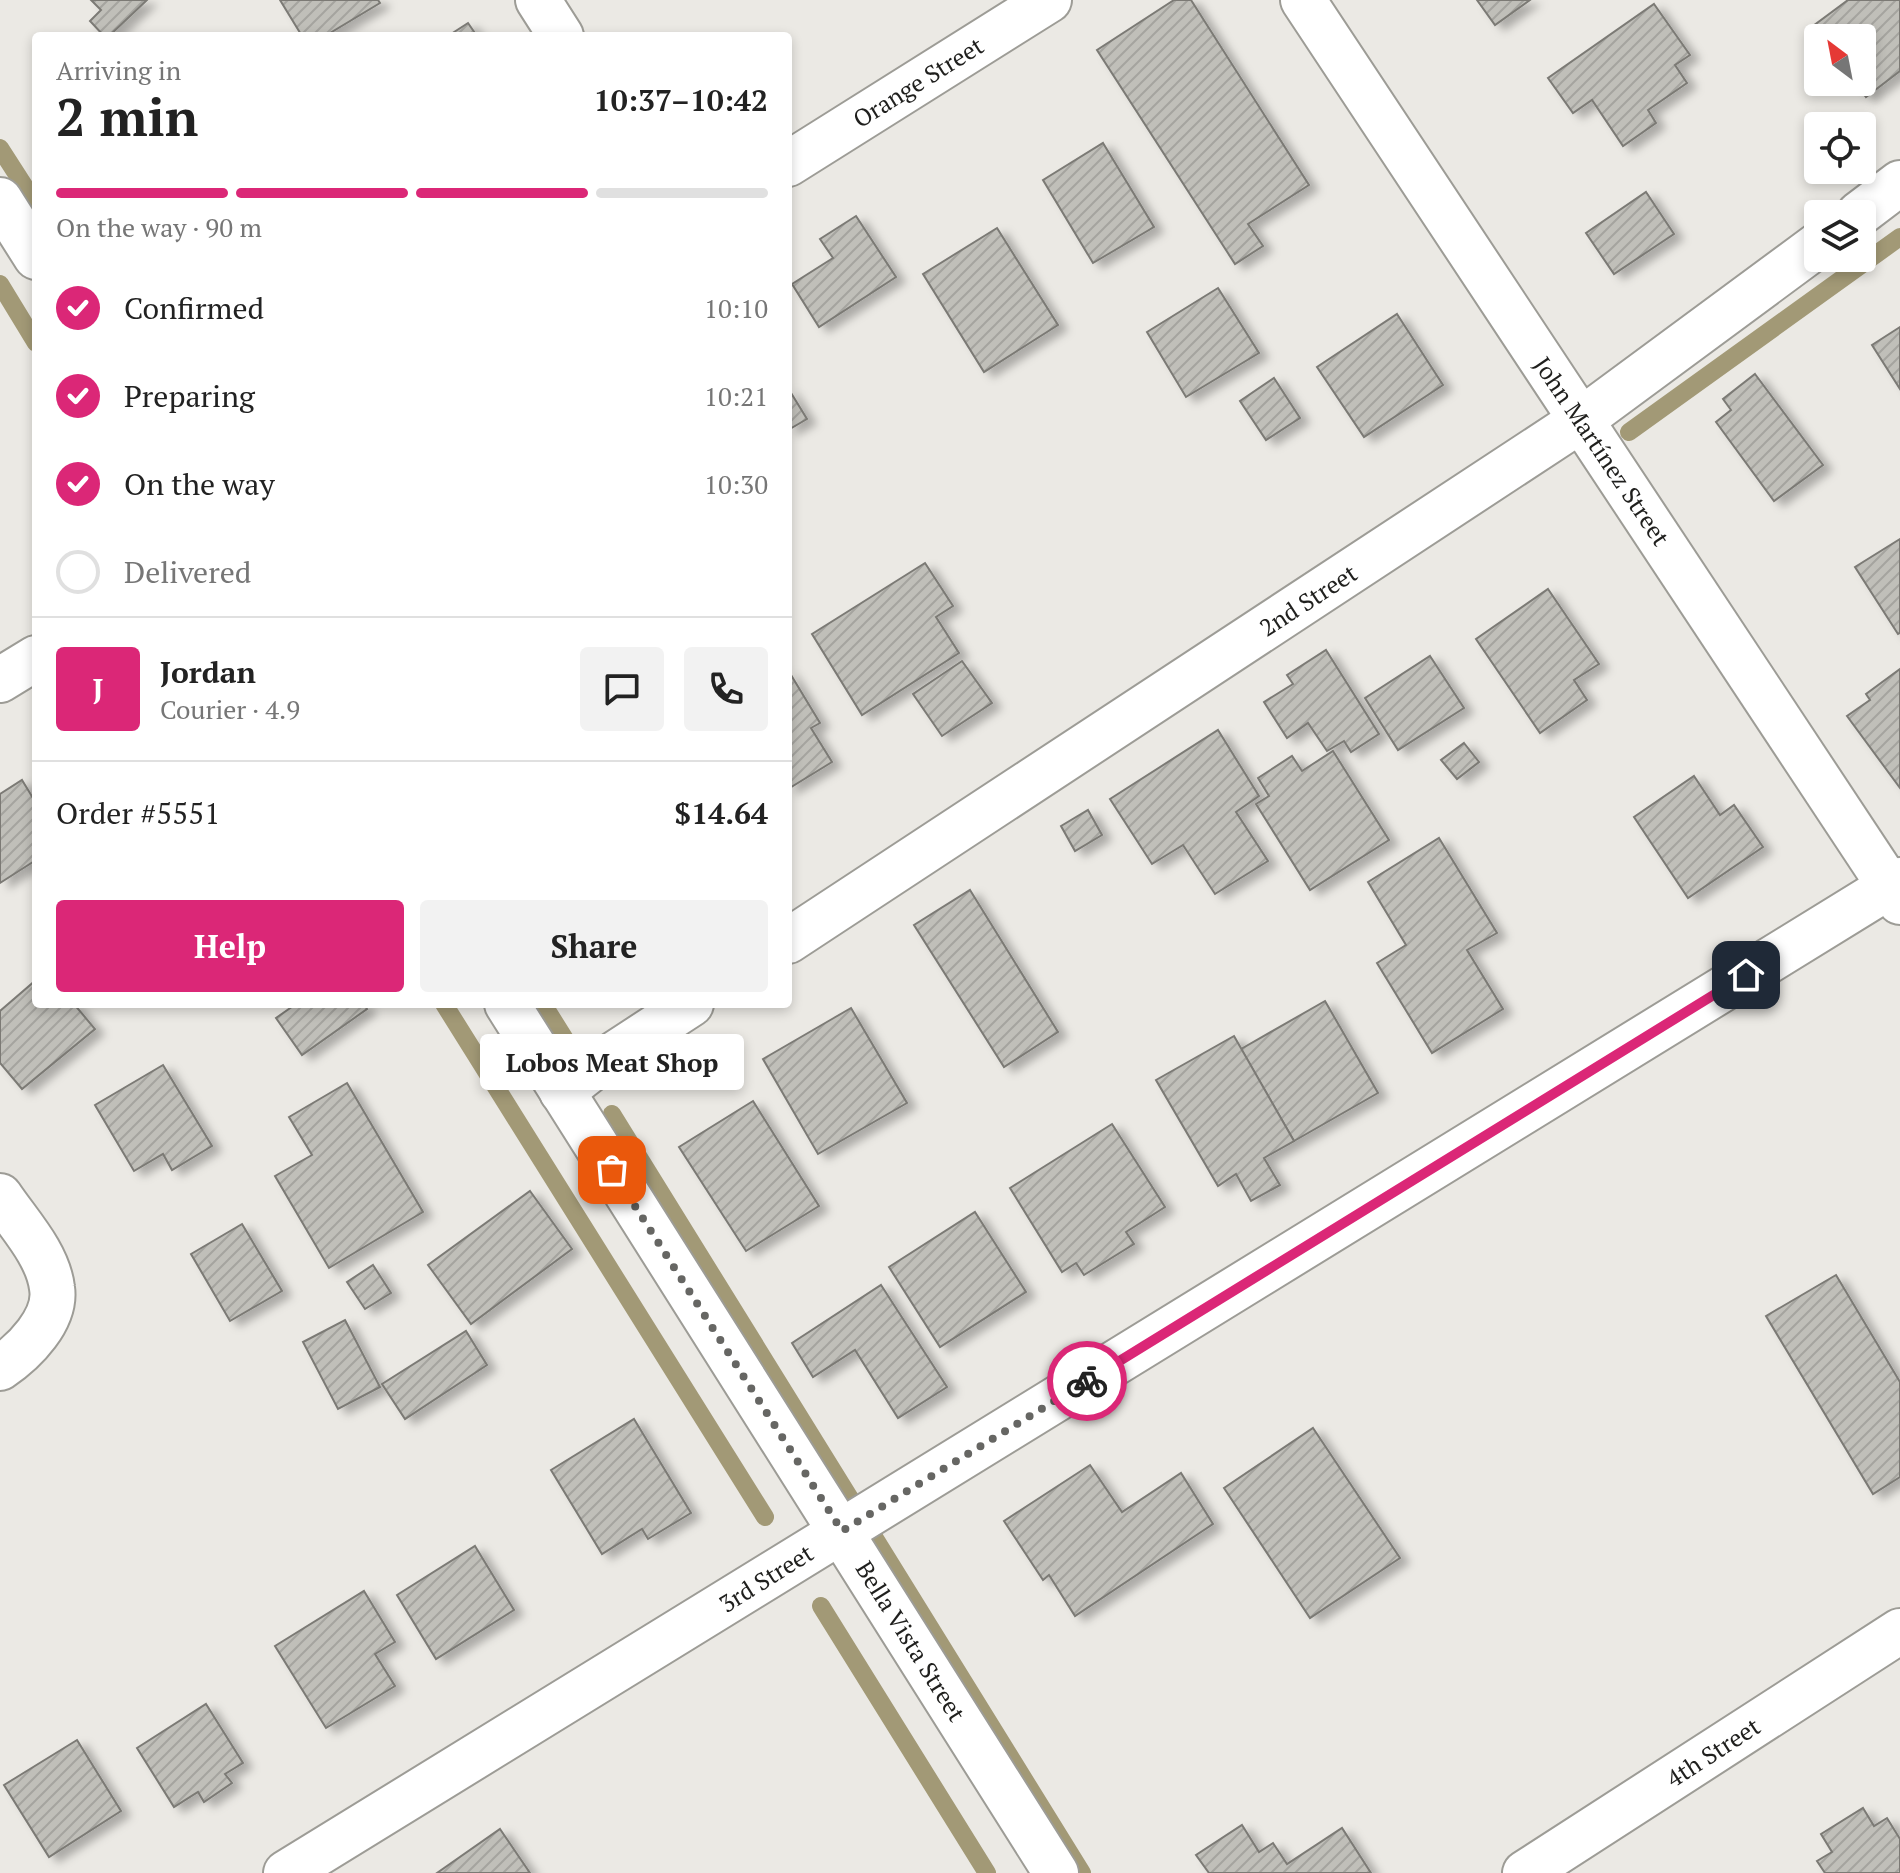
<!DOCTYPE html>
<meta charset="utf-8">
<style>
body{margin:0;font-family:"PT Serif",serif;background:#f2f2f2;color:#222;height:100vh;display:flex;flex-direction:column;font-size:30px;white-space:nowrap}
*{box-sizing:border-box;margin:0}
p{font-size:26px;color:#767676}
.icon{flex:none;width:44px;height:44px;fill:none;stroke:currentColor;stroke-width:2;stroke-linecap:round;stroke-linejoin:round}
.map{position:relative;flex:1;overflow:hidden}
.side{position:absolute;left:32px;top:32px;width:760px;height:976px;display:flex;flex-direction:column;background:#fff;border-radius:8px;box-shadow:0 4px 12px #0003}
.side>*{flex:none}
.needle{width:52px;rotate:328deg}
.buttons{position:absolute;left:1804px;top:24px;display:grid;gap:16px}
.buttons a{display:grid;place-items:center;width:72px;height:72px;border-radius:8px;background:#fff;box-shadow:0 4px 12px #0003;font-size:40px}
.pin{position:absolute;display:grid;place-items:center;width:68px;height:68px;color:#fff;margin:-34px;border-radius:16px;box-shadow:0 4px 12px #0006}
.courier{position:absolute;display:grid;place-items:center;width:80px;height:80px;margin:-40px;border:6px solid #db2777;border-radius:50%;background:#fff;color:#222;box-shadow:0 2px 10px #0007}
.bubble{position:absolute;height:56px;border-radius:8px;background:#fff;box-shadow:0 4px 12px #0003;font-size:26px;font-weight:600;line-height:56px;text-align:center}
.summary em{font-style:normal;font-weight:600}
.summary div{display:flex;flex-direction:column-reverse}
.summary{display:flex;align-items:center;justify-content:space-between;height:136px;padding:0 24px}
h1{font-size:52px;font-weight:600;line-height:60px}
.bar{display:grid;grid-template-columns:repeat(4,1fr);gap:12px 8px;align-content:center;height:96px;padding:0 24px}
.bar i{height:10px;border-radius:6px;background:#e0e0e0}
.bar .on{background:#db2777}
.bar p{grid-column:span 4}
.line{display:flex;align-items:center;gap:20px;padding:0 24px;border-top:2px solid #e0e0e0}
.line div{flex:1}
.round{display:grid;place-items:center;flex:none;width:84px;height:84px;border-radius:8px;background:#f2f2f2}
ol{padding:0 24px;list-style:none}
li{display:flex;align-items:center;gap:24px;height:88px}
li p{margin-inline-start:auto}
li .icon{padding:8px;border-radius:50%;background:#db2777;color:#fff;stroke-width:4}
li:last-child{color:#767676}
li i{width:44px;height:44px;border:4px solid #e0e0e0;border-radius:50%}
.primary-button{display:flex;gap:16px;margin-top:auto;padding:16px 24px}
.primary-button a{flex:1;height:92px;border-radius:8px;background:#db2777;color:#fff;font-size:32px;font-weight:600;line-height:92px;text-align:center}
.primary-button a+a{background:#f2f2f2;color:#222}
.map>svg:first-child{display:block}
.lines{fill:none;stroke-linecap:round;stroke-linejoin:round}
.stream{stroke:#a29976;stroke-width:18}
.building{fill:url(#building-hatch);stroke:#7b7a75;stroke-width:2;filter:url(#shadow)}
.minor-casing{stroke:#9d9c96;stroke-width:48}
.minor{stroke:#fff;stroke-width:44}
.done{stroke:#666663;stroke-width:8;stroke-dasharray:0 14.4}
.route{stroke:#db2777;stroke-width:10}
.labels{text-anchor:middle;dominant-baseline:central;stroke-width:6;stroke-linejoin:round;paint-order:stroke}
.street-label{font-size:24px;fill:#1f1f1d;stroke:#fff}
</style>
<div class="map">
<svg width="1900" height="1873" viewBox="0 0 1900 1873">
<defs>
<pattern id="building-hatch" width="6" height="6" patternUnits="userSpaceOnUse" patternTransform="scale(2)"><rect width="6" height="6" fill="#c0bfb9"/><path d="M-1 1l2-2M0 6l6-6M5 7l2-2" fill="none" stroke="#a5a49f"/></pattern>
<filter id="shadow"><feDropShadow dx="9" dy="5" stdDeviation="4" flood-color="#0004"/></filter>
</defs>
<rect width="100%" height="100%" fill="#ebe9e4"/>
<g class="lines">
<!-- stream -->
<g class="stream">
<polyline points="0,148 36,204"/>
<polyline points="0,284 36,343"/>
<polyline points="1629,432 1900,237"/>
<polyline points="444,1004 765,1517"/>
<polyline points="543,1004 568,1044"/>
<polyline points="612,1114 1082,1873"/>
<polyline points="821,1606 987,1873"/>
</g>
</g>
<!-- building -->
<g class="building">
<polygon points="91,0 147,0 109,36 104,36 90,21 101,10"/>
<polygon points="280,0 378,0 380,3 325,36 302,36"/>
<polygon points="1174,0 1191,0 1309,185 1248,224 1263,246 1235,264 1097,50"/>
<polygon points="1477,0 1530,0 1495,25"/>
<polygon points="1848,0 1900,0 1900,71 1866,97 1855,82 1862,82 1862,38 1822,38 1813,26"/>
<polygon points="1654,4 1690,55 1675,65 1687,83 1648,110 1656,123 1623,146 1592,100 1573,113 1548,78"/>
<polygon points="468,23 477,36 448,36"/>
<polygon points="1103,143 1154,227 1093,263 1043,180"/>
<polygon points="1646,192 1674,234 1614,274 1586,233"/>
<polygon points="856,216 896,277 819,327 792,284 833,258 820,239"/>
<polygon points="997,228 1058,325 984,372 923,274"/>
<polygon points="1218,288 1259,353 1186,397 1147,332"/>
<polygon points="1397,314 1443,385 1364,437 1317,367"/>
<polygon points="1900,327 1900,389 1872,345"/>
<polygon points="1755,374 1823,465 1774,501 1716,422 1731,410 1723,399"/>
<polygon points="1274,378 1300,418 1266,440 1240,401"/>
<polygon points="788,388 807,419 788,430"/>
<polygon points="1900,539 1900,633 1898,634 1855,567"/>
<polygon points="925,563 953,606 936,617 959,653 862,715 812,634"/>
<polygon points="1548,589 1599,664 1574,680 1587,700 1540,733 1476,639"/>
<polygon points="1326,650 1379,734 1351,752 1344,741 1327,751 1308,723 1287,738 1264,702 1293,684 1287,675"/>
<polygon points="1430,656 1464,708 1398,750 1365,698"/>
<polygon points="962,661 992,703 942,736 913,694"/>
<polygon points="1900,669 1900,788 1847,716 1870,700 1866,694"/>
<polygon points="788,670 820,723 811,728 832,762 788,789"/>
<polygon points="1218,730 1259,796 1236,812 1268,861 1215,894 1183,845 1152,864 1110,799"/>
<polygon points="1464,743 1479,762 1457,779 1441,760"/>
<polygon points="1333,751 1389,840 1310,890 1256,804 1269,796 1258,778 1292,756 1302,771"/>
<polygon points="1694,776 1720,815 1734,805 1763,847 1688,898 1634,817"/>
<polygon points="22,780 36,803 36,860 0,883 0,794"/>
<polygon points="1088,810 1102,835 1075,851 1061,826"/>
<polygon points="1439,838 1497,933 1467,950 1503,1009 1432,1053 1377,963 1406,945 1368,882"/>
<polygon points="970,890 1058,1032 1004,1067 914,925"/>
<polygon points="36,980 36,1004 74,1004 95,1029 22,1089 0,1063 0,1011"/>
<polygon points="1325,1001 1378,1093 1294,1141 1241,1049"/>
<polygon points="296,1004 363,1004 367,1009 302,1055 276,1018"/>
<polygon points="851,1008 907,1103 818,1154 763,1059"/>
<polygon points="1234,1036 1294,1141 1264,1158 1280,1185 1251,1201 1236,1174 1218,1186 1156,1080"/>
<polygon points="163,1065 212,1146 172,1170 163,1154 134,1171 95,1105"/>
<polygon points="347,1083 423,1212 329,1268 275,1176 312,1155 289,1117"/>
<polygon points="753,1101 819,1206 746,1251 679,1147"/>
<polygon points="1112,1124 1165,1207 1126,1232 1134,1244 1084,1275 1076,1263 1062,1272 1010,1188"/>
<polygon points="530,1191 572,1249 471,1324 428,1265"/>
<polygon points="975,1212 1026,1292 940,1347 889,1267"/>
<polygon points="242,1224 282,1291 230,1321 191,1254"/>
<polygon points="373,1265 391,1293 365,1309 347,1282"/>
<polygon points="1836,1275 1900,1382 1900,1477 1873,1494 1766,1316"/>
<polygon points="881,1285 947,1387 898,1418 855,1350 813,1377 792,1343"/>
<polygon points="345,1320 380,1387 338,1409 303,1342"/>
<polygon points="466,1331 487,1365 405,1419 382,1384"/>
<polygon points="634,1419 691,1513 648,1539 642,1529 602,1554 551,1470"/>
<polygon points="1313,1428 1400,1558 1310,1618 1224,1488"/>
<polygon points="1090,1465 1122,1512 1181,1473 1213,1524 1075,1616 1049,1575 1043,1580 1004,1521"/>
<polygon points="475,1546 514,1610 436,1659 397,1595"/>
<polygon points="364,1591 395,1642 375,1654 395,1686 326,1728 275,1646"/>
<polygon points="206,1704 243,1763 225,1774 232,1783 204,1802 198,1792 174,1807 137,1748"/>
<polygon points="77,1740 121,1811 49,1857 4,1785"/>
<polygon points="1863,1808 1874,1826 1887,1818 1900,1839 1900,1873 1825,1873 1817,1861 1832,1852 1821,1834"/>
<polygon points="1242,1825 1259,1852 1273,1843 1287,1864 1342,1828 1371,1873 1209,1873 1196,1855"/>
<polygon points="500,1829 530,1873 437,1873"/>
</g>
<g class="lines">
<!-- minor casing -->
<g class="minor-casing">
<g id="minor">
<polyline points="538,0 561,36"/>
<polyline points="1303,0 1900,902"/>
<polyline points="788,164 1049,0"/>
<polyline points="0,200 36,257"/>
<polyline points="1859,214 1900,183"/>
<polyline points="0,680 36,658"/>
<polyline points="788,941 1581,420 1818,245"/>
<polyline points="507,1004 1056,1873"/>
<polyline points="562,1092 590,1070 691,1004"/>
<path d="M0,1196c18,27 48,58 52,92 5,31 -28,64 -52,80"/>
<polyline points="286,1873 1900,880"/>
<polyline points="1525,1873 1900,1631"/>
</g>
</g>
<!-- minor -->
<use href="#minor" class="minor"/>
</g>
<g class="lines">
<!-- done -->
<polyline class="done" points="612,1170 842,1531 1087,1381"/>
<!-- route -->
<polyline class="route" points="1087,1381 1746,975"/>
</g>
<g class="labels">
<!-- street labels -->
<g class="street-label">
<text transform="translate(918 82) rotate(-32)">Orange Street</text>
<text transform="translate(1602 451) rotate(56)">John Martínez Street</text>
<text transform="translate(1308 600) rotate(-33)">2nd Street</text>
<text transform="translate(766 1578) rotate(-32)">3rd Street</text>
<text transform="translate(911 1641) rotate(58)">Bella Vista Street</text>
<text transform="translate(1713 1752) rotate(-33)">4th Street</text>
</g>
</g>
</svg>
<div class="buttons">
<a><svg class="needle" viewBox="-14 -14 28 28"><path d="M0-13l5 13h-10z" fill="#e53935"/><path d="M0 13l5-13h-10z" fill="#767676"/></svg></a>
<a><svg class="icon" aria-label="locate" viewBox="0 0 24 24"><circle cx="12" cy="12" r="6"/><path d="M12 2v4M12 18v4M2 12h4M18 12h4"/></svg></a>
<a><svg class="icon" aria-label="layers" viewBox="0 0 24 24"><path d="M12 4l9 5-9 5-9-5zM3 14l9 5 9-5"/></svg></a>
</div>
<div class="pin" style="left:612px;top:1170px;background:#ea580c"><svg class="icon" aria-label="bag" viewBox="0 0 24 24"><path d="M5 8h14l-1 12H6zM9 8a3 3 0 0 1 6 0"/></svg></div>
<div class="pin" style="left:1746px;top:975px;background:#1f2937"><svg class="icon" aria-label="home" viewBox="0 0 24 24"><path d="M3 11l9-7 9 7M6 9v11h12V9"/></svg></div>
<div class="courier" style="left:1087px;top:1381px"><svg class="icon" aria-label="bike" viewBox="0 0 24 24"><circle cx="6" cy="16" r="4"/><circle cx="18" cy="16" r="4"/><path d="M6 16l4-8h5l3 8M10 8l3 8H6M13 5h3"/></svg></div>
<div class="bubble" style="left:480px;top:1034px;width:264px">Lobos Meat Shop</div>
<section class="side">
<div class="summary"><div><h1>2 min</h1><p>Arriving in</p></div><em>10:37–10:42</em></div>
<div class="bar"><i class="on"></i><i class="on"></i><i class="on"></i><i></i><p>On the way · 90 m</p></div>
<ol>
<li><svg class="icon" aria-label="check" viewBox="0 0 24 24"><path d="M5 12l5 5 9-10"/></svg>Confirmed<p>10:10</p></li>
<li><svg class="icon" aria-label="check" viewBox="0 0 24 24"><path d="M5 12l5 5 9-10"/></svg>Preparing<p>10:21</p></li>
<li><svg class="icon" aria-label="check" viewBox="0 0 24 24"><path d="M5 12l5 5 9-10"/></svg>On the way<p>10:30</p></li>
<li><i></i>Delivered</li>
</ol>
<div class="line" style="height:144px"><b class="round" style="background:#db2777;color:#fff">J</b><div><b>Jordan</b><p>Courier · 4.9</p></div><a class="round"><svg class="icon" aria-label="chat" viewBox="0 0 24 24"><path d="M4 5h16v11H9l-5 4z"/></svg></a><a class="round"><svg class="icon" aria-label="phone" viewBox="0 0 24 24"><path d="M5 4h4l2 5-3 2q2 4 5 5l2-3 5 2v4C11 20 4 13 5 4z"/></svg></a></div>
<div class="line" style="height:104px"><div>Order #5551</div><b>$14.64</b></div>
<div class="primary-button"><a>Help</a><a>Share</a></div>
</section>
</div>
